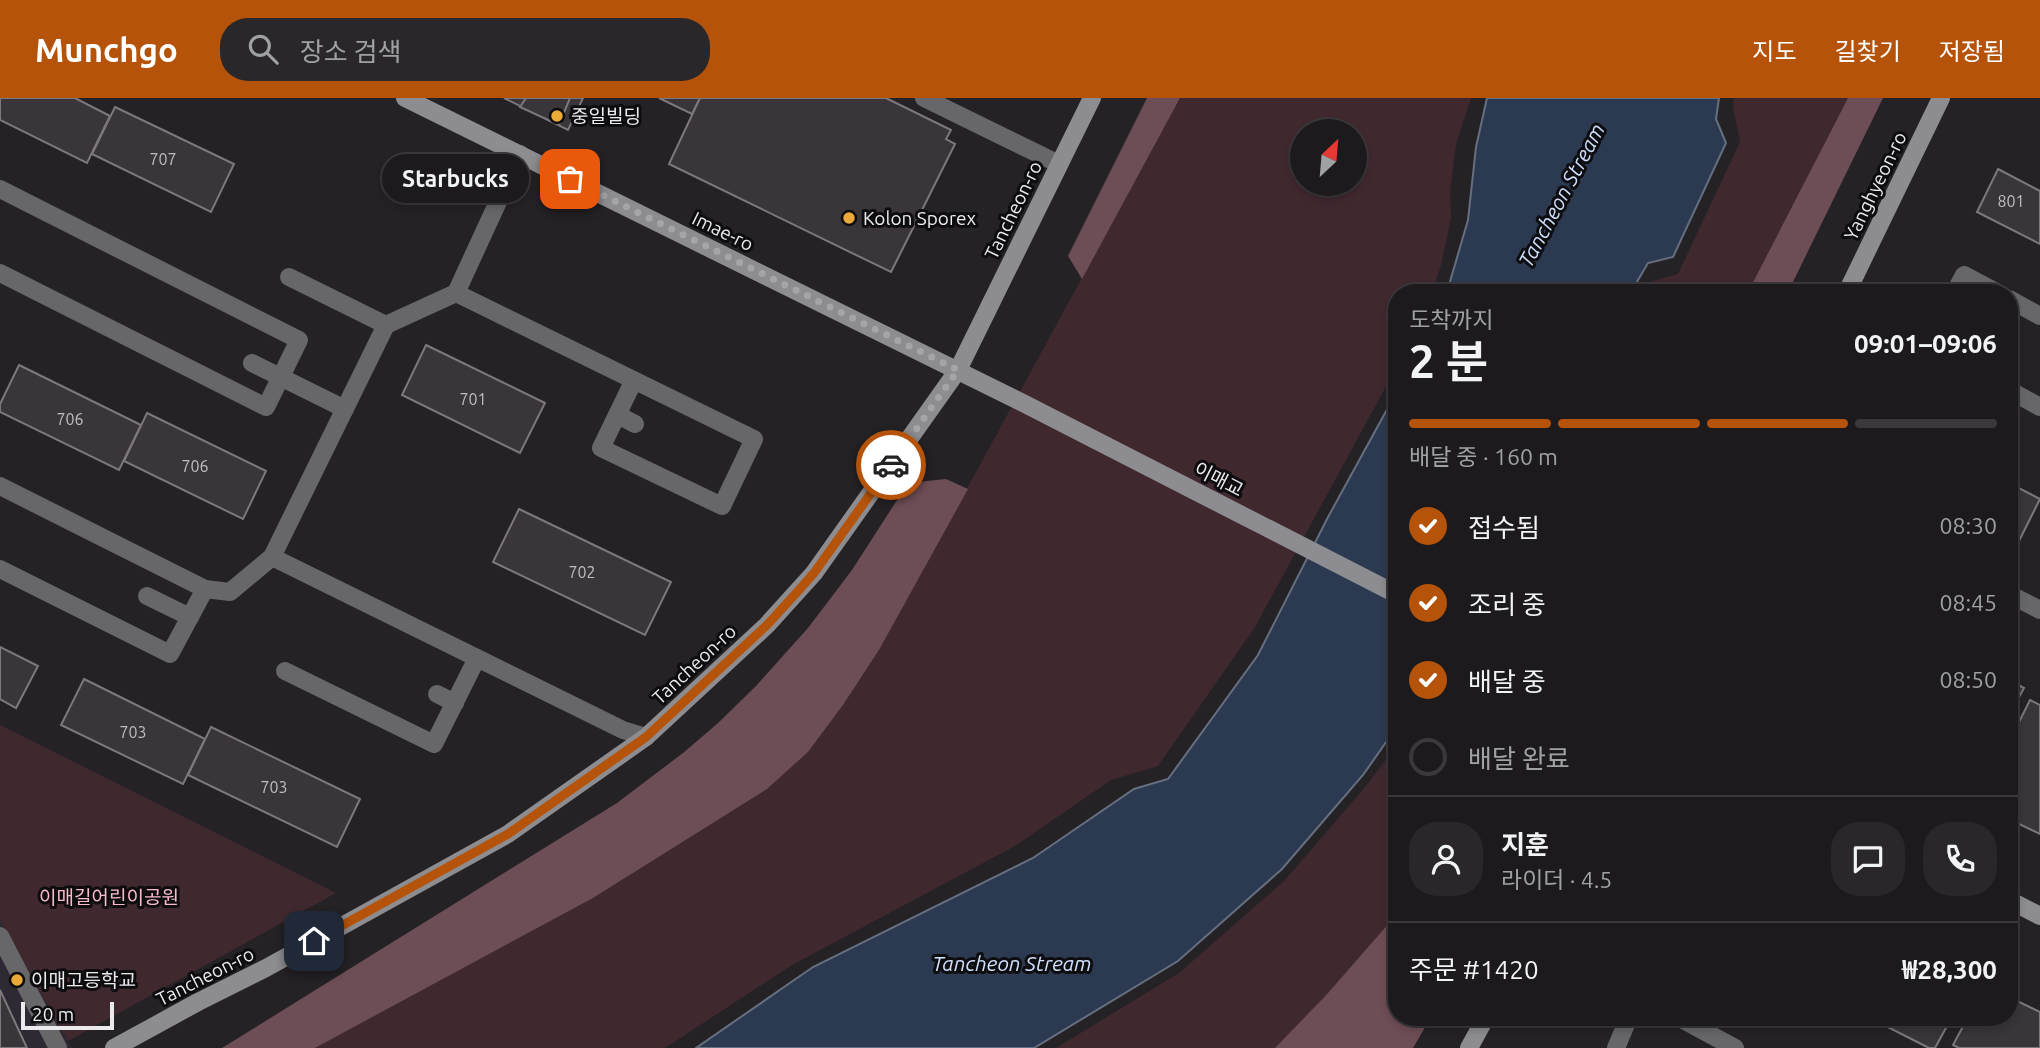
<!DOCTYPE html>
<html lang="ko">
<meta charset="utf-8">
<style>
body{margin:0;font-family:Ubuntu,"Noto Sans KR",sans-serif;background:#292729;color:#f1f3f6;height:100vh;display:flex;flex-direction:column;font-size:26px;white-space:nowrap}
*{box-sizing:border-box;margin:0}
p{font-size:23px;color:#a0a1a3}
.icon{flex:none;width:38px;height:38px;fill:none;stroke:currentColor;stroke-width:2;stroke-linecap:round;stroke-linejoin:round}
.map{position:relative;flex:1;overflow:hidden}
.details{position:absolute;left:1388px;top:186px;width:630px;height:742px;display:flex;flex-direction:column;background:#1c1a1c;border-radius:28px;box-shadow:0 4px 10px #0003,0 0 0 2px #3a383b}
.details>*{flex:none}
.needle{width:46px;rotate:26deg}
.tools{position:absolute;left:1290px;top:21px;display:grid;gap:14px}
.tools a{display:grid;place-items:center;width:77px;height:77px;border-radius:50%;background:#1c1a1c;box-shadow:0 4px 10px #0003,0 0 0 2px #3a383b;font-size:35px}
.scale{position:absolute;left:21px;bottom:18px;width:93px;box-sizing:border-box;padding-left:7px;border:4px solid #eceaed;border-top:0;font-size:19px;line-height:24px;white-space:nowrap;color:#eceaed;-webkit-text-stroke:5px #0d0c0e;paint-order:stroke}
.pin{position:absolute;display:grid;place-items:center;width:60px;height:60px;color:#fff;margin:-30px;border-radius:14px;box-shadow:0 4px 10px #0006}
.courier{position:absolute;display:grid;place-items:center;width:70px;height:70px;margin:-35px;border:5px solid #b45309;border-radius:50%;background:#fff;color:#222;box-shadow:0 2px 9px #0007}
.bubble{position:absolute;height:49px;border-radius:24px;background:#1c1a1c;box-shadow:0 4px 10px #0003,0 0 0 2px #3a383b;font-size:23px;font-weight:600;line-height:49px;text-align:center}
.headline em{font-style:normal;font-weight:600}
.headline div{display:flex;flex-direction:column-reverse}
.headline{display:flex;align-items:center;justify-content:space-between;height:119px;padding:0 21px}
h1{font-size:46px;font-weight:600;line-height:52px}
.bar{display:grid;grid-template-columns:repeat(4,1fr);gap:10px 7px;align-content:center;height:84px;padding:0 21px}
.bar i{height:9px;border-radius:5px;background:#3a383b}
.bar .current{background:#b45309}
.bar p{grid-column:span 4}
.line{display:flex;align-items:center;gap:18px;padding:0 21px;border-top:2px solid #3a383b}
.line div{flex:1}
.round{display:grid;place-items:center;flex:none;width:74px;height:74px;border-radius:28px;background:#292729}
ol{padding:0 21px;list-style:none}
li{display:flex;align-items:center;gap:21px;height:77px}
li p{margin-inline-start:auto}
li .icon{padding:7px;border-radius:50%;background:#b45309;color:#fff;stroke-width:4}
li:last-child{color:#a0a1a3}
li i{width:38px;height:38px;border:4px solid #3a383b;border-radius:50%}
header{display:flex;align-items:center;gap:42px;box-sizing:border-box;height:98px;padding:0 35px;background:#b45309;color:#fff}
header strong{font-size:33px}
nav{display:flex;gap:38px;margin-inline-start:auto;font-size:24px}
.search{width:490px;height:63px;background:#292729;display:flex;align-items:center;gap:18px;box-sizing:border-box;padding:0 24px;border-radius:28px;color:#a0a1a3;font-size:26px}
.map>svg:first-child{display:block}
.built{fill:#2f2933}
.green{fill:#40282f;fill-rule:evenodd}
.forest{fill:#6e4e56}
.water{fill:#2c3a51;stroke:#666f80;stroke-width:2}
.building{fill:#3a3538;stroke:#7d787c;stroke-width:2}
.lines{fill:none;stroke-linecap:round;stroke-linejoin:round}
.lane{stroke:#676769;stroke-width:18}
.street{stroke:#676769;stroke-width:18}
.secondary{stroke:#8d8d91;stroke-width:18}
.done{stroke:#a6a4a7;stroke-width:7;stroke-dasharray:0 12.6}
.route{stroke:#b45309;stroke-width:9}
.poi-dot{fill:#eaaa39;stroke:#0d0c0e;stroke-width:2.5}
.labels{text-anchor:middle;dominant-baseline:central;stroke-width:6;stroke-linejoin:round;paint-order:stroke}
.number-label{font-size:16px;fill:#c0bdc0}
.poi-label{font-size:19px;fill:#eceaed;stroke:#0d0c0e;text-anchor:start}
.street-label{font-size:19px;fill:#eceaed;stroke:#0d0c0e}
.park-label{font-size:19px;fill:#fabacb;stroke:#0d0c0e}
.water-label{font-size:21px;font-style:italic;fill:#cee0fe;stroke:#0d0c0e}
</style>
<header>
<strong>Munchgo</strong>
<div class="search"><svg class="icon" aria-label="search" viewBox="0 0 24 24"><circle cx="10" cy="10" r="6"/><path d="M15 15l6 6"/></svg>장소 검색</div>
<nav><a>지도</a><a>길찾기</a><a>저장됨</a></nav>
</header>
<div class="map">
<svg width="2040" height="950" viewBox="0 0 2040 950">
<rect width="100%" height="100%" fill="#252226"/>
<!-- built -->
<polygon class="built" points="0,822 68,943 72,950 0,950"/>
<!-- green -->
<g class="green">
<path d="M1180,0h291l-15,46 -6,48 1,26 -10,47 -9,27h-36v76l-141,259 -97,139 -47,14 -96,66 -223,119 -127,83h-350l278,-150 174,-109 41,-37 35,-47 36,-55zM1302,33h52v53h-52z"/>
<polygon points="1734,0 1848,0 1748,194 1646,194 1653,183 1678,176 1740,44 1733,9"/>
<polygon points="0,627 336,795 68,943 0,822"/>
<polygon points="1396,648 1396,817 1328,895 1275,950 1056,950 1179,875 1285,782 1367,687"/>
</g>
<!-- forest -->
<g class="forest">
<polygon points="1147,0 1180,0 1082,181 1068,158"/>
<polygon points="1848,0 1883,0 1788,194 1748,194"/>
<polygon points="946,381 968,391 879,552 843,607 808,654 767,691 593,800 315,950 222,950 617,705 683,655 717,626 756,588 808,530 852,472 908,385"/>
<polygon points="1396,817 1396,919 1431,919 1413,950 1275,950 1328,895"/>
</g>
<!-- water -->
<g class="water">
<polygon points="1487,0 1719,0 1716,21 1726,45 1673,159 1648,165 1631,194 1447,194 1468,122 1476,49"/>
<polygon points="1396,295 1396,630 1363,677 1282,771 1178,863 1034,950 696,950 813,869 1033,760 1134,691 1168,681 1258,557 1327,421"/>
</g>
<!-- building -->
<g class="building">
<polygon points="0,0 75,0 110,18 87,65 0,22"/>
<polygon points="504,0 583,0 568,32"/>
<polygon points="526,0 570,0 559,27 520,9"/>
<polygon points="659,0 700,0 692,16"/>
<polygon points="700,0 886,0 951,32 946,41 955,46 891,174 669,66"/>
<polygon points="115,9 234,66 211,114 92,56"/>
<polygon points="1998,71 2040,93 2040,146 1977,114"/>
<polygon points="426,247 545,305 520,355 402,297"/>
<polygon points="19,267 141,327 119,372 0,314 0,306"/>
<polygon points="147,315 266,373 243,421 124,363"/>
<polygon points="2009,385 2040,401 2017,447 2009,442"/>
<polygon points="519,411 671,484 645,537 493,464"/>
<polygon points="0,549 38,568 16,610 0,601"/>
<polygon points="84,581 205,641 183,686 61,627"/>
<polygon points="2009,582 2024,590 2009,618"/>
<polygon points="2030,602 2040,607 2040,736 2009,721 2009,644"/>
<polygon points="211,629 360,701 337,749 188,677"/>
<polygon points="0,892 27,950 0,950"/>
<polygon points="2009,899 2040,914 2040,950 1959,950 1953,947 1968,919 2009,919"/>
<polygon points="1868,919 1952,919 1935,950 1929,950"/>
</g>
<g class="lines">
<!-- lane -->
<g class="lane">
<polyline points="0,91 299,242 266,309 0,175"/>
<polyline points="289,179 386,227"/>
<polyline points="1955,194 1964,177 1996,194"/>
<polyline points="456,195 754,341 722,408 601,350 634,282"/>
<polyline points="2009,201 2040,218"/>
<polyline points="252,265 345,311"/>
<polyline points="2009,292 2040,309"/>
<polyline points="618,317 635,326"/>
<polyline points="0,388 205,491 230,494 272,459 386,227 456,195 520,56"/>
<polyline points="272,459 623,632 646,639"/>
<polyline points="0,471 170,556 205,491"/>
<polyline points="147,498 190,519"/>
<polyline points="285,573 434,646 477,560"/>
<polyline points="437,596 455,605"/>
<polyline points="0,838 58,950"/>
<polyline points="1678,919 1735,950"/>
<polyline points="1616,950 1629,919"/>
</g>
<!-- street -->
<g class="street">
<polyline points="924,0 1059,66"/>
<polyline points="2009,496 2040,512"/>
</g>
<!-- secondary -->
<g class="secondary">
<polyline points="405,0 1023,305 1396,496"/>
<polyline points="1847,194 1941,0"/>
<polyline points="2009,802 2040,818"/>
<polyline points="114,950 198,904 266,870 508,736 646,639 767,527 814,475 958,272 1092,0"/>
<polyline points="1469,950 1486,919"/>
</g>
</g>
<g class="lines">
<!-- done -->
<polyline class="done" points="570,81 958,272 891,367"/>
<!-- route -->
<polyline class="route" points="314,843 508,736 646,639 767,527 799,492 814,475 891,367"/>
</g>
<!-- markers -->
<g class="poi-dot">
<circle cx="557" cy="18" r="7"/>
<circle cx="849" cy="120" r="7"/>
<circle cx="17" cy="882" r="7"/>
</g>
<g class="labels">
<!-- number labels -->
<g class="number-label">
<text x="163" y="61">707</text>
<text x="2011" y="103">801</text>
<text x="473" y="301">701</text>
<text x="70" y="321">706</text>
<text x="195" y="368">706</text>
<text x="582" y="474">702</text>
<text x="133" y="634">703</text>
<text x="274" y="689">703</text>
</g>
<!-- poi labels -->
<g class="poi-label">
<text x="571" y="18">중일빌딩</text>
<text x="863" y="120">Kolon Sporex</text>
<text x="31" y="882">이매고등학교</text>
</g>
<!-- street labels -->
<g class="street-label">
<text transform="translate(1875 88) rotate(-64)">Yanghyeon-ro</text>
<text transform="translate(1013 112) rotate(-64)">Tancheon-ro</text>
<text transform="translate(723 133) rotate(26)">Imae-ro</text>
<text transform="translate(1219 381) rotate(27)">이매교</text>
<text transform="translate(694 566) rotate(-43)">Tancheon-ro</text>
<text transform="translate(205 878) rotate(-27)">Tancheon-ro</text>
</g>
<!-- park labels -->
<g class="park-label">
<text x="109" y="799">이매길어린이공원</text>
</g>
<!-- water labels -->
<g class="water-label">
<text transform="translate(1561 97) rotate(-62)">Tancheon Stream</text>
<text x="1012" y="865">Tancheon Stream</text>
</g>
</g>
</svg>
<div class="tools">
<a><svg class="needle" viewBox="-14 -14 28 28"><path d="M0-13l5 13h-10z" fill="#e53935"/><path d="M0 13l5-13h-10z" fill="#a0a1a3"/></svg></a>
</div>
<div class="scale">20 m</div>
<div class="pin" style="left:570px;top:81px;background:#ea580c"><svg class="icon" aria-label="bag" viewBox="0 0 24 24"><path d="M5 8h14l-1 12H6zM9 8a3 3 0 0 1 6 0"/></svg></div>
<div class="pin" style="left:314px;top:843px;background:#1f2937"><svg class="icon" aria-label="home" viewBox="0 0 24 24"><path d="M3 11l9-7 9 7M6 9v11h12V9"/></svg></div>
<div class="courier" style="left:891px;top:367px"><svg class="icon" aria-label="car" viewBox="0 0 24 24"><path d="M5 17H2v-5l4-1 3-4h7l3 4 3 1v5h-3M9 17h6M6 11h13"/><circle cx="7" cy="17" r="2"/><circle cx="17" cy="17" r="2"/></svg></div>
<div class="bubble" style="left:382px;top:56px;width:147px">Starbucks</div>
<section class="details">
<div class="headline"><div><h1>2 분</h1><p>도착까지</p></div><em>09:01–09:06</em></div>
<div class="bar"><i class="current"></i><i class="current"></i><i class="current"></i><i></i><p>배달 중 · 160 m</p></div>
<ol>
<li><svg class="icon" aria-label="check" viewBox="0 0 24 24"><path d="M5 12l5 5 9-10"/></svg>접수됨<p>08:30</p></li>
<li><svg class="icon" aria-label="check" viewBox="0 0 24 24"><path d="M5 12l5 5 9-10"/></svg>조리 중<p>08:45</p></li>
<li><svg class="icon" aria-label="check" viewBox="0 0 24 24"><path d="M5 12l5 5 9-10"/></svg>배달 중<p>08:50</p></li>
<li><i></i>배달 완료</li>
</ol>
<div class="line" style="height:126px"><a class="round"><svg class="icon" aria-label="person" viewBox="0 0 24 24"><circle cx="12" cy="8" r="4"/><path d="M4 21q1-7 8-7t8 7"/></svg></a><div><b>지훈</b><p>라이더 · 4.5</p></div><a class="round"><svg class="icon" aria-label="chat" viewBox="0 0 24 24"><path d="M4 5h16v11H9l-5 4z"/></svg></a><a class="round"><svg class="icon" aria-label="phone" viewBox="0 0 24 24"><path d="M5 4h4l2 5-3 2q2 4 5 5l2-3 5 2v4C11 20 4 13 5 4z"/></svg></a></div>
<div class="line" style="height:91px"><div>주문 #1420</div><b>₩28,300</b></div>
</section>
</div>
